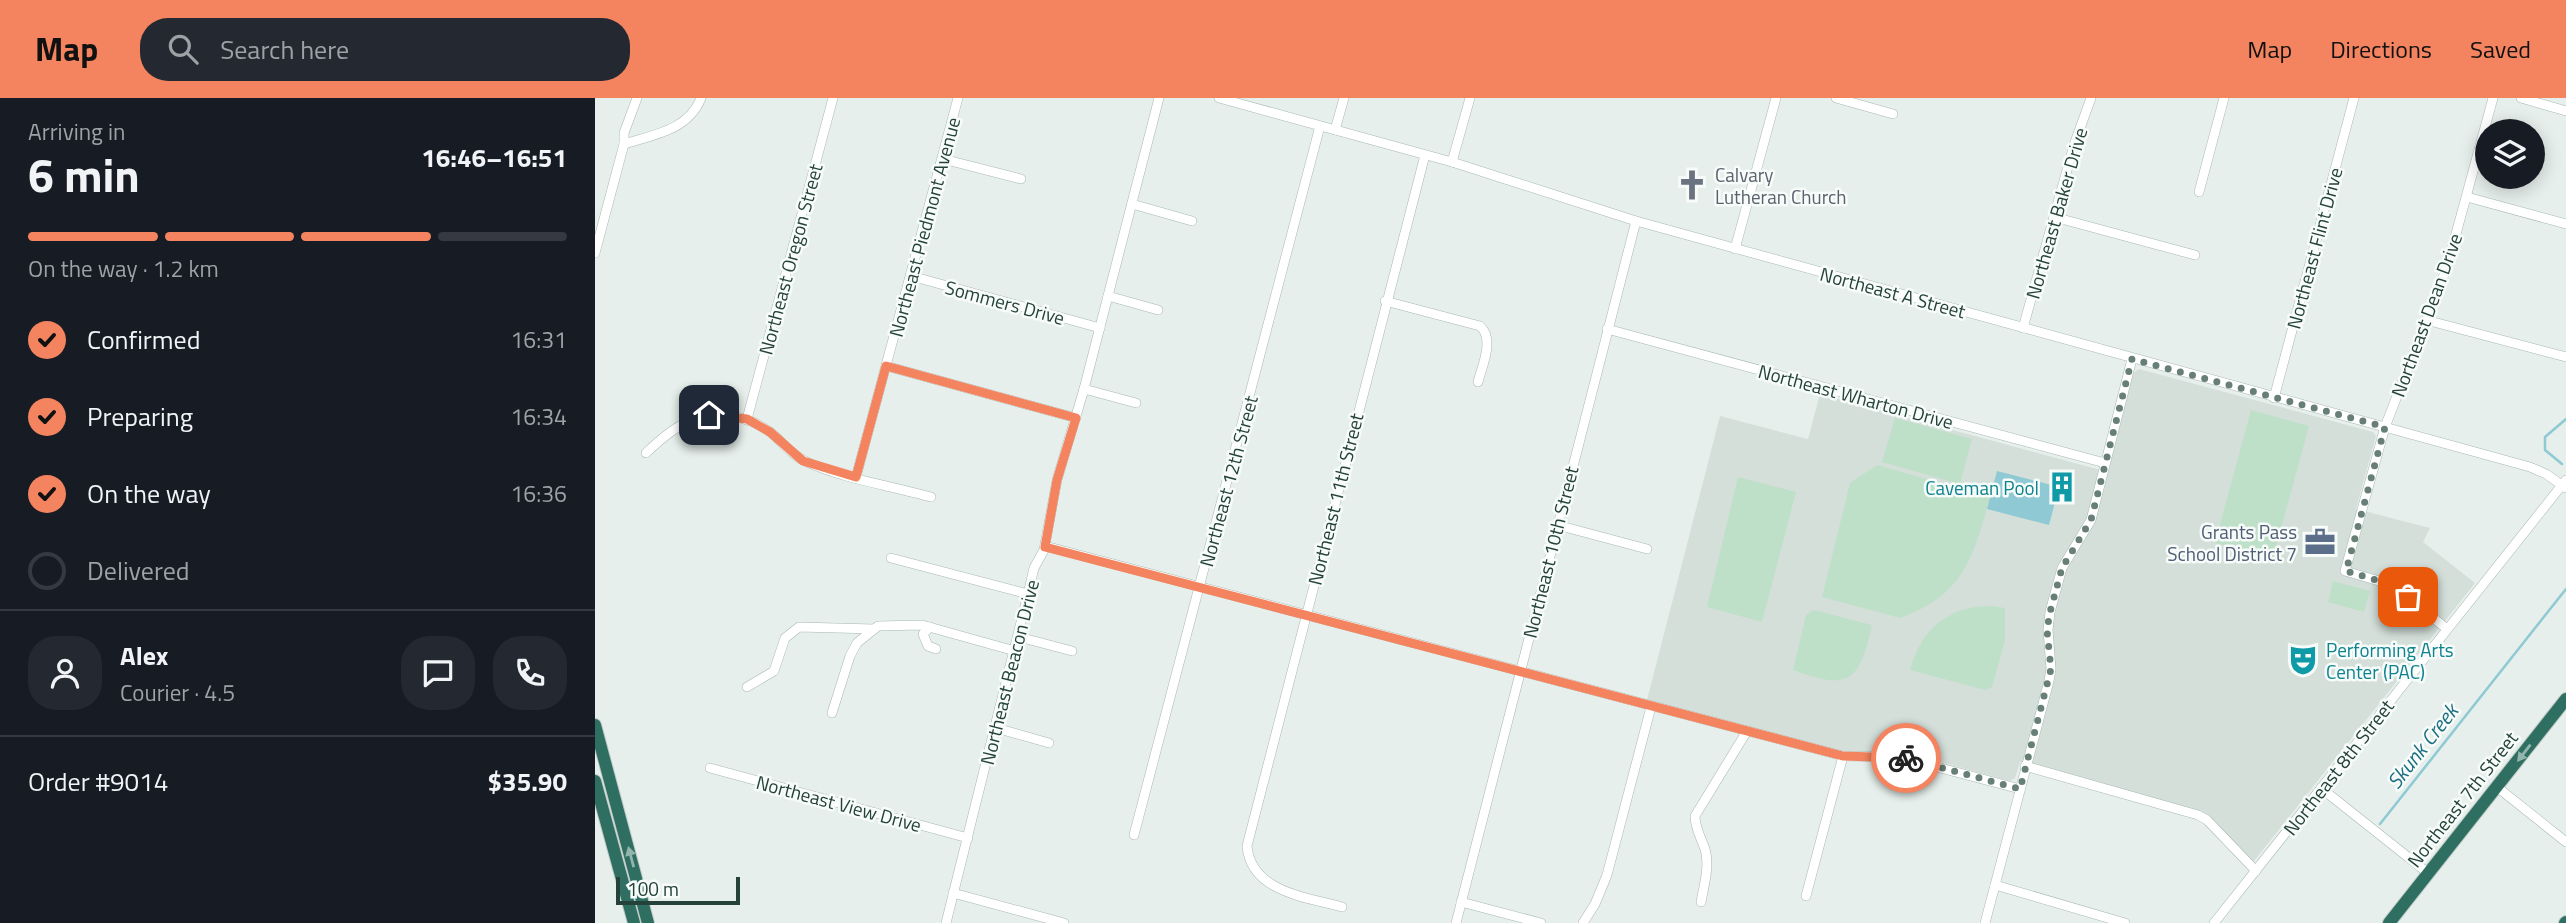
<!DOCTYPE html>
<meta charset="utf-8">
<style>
body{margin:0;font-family:"Titillium Web",sans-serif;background:#242831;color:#f1f3f6;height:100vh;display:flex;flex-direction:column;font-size:26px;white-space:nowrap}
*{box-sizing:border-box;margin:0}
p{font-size:23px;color:#9ea1a6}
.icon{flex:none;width:38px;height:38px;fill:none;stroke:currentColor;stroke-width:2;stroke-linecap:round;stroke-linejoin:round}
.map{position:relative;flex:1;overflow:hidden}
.panel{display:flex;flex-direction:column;background:#171b24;width:595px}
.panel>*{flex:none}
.buttons{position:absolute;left:1880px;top:21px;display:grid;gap:14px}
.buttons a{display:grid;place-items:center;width:70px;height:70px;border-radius:50%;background:#171b24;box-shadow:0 4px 18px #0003;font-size:35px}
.scale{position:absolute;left:21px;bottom:18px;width:124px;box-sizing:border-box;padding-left:7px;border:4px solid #24423a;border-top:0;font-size:19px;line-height:24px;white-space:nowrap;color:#24423a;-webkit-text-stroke:5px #f7fbf9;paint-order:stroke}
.pin{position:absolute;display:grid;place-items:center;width:60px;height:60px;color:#fff;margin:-30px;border-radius:14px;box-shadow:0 4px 10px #0006}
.courier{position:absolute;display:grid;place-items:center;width:70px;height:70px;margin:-35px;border:5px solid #f4845f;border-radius:50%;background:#fff;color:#222;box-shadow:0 2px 9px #0007}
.overview em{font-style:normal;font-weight:700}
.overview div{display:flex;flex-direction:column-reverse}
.overview{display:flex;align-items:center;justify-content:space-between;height:119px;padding:0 28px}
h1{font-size:46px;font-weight:700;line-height:52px}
.bar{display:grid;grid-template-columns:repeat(4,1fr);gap:10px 7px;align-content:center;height:84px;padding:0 28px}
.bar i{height:9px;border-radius:5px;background:#363941}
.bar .current{background:#f4845f}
.bar p{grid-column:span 4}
.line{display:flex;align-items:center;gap:18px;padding:0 28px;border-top:2px solid #363941}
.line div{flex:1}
.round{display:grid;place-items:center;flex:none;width:74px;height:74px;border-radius:28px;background:#242831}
ol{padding:0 28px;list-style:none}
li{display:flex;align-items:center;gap:21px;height:77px}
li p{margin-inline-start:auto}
li .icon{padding:7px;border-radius:50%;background:#f4845f;color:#111;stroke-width:4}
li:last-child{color:#9ea1a6}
li i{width:38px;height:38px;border:4px solid #363941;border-radius:50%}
header{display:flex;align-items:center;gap:42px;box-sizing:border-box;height:98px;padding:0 35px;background:#f4845f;color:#111}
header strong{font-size:33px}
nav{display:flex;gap:38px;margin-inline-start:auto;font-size:24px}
.search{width:490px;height:63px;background:#242831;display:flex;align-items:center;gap:18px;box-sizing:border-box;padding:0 24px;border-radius:28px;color:#9ea1a6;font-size:26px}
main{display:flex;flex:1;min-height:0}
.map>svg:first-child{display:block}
.built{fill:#d4dfda}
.green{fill:#bfe0c8}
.water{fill:#8ec9d4}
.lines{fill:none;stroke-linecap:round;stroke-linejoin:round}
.stream{stroke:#8ec9d4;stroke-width:2.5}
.minor-casing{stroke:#a8b8b2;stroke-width:10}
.highway-casing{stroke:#c2cac8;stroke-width:14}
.minor{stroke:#fff;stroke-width:9}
.highway{stroke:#2f6f62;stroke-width:12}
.oneway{fill:#93b5ae}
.done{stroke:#687f78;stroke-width:7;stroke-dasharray:0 12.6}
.route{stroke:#f4845f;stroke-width:9}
.labels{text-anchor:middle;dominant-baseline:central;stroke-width:5;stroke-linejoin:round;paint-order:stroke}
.worship-label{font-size:19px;fill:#5b616d;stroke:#f7fbf9;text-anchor:start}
.street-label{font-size:19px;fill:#24423a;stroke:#f7fbf9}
.culture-label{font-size:19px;fill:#0d838f;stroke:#f7fbf9;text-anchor:end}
.service-label{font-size:19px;fill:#4e5e75;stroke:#f7fbf9;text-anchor:end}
.water-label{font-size:21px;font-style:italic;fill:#1c6f80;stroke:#f7fbf9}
</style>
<header>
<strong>Map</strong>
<div class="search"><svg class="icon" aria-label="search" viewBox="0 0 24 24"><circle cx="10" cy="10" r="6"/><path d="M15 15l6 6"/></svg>Search here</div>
<nav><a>Map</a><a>Directions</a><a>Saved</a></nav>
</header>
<main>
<section class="panel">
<div class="overview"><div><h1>6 min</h1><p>Arriving in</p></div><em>16:46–16:51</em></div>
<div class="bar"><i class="current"></i><i class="current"></i><i class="current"></i><i></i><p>On the way · 1.2 km</p></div>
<ol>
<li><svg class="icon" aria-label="check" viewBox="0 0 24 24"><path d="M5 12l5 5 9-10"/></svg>Confirmed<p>16:31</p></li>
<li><svg class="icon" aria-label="check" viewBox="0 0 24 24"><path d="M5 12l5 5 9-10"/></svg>Preparing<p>16:34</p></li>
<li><svg class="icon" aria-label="check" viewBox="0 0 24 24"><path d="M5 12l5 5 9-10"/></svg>On the way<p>16:36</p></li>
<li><i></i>Delivered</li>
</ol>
<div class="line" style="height:126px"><a class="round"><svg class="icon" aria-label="person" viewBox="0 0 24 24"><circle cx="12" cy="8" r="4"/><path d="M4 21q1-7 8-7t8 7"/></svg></a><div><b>Alex</b><p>Courier · 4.5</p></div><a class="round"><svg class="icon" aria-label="chat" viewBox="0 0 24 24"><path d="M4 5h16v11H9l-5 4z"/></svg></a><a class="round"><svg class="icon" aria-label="phone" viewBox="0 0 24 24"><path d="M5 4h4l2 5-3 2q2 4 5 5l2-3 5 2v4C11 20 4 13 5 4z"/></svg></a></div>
<div class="line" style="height:91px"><div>Order #9014</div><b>$35.90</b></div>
</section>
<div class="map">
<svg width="1971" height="825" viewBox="0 0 1971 825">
<rect width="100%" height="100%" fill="#e6efeb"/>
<!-- built -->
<polygon class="built" points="1544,271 1778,334 1781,338 1761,411 1835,430 1828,444 1880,485 1659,763 1655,763 1604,713 1425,664 1420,680 1415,683 1316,656 1246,653 1052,602 1125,318 1213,341 1225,296 1513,374 1538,275"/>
<!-- green -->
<g class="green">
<polygon points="1656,312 1714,328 1678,460 1620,445"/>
<polygon points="1300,320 1377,341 1365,386 1287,364"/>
<path d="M1282,367l113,32c-17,61 -26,98 -90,121l-78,-21 28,-114z"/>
<polygon points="1143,379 1201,394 1167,524 1112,509"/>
<polygon points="1738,483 1775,493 1769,514 1733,504"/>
<path d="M1396,508l14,2v32l-13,47 -7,3 -75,-20c11,-41 38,-64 81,-64z"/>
<path d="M1219,512l58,15c-13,57 -22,66 -79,45l13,-55z"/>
</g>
<!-- water -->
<polygon class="water" points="1402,373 1464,389 1454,427 1392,411"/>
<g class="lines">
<!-- stream -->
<g class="stream">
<polyline points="1967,366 1950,352 1950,339 1971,321"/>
<polyline points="1785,726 1971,491"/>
</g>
<!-- minor casing -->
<g class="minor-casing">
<g id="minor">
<polyline points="624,0 857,64 1041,123 1935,369 1951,376 1971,390"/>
<polyline points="1241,0 1298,16"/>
<polyline points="1926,0 1971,13"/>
<polyline points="740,32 749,0"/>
<path d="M29,46c29,-9 65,-14 77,-46"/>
<polyline points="348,61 426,81"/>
<polyline points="857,64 875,0"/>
<polyline points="1604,94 1629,0"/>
<polyline points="1872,99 1971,126"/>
<polyline points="537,106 597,123"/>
<polyline points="1459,119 1600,157"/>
<polyline points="1140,151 1181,0"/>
<polyline points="0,155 29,46 29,35 42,0"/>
<polyline points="316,178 505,230"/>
<polyline points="513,198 563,212"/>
<path d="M790,203l95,25c15,13 2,40 -2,56"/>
<polyline points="1831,222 1971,259"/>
<polyline points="1428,230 1479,47 1496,0"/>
<polyline points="1012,231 1510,365"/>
<polyline points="291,268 481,320"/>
<polyline points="489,291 541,305"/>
<polyline points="1679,300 1759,0"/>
<polyline points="152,321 238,0"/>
<path d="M51,355c25,-24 47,-41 84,-37 15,2 27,6 40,16 12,9 22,24 37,30 37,17 85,24 124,35"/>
<polyline points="261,379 363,0"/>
<polyline points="962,427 1052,451"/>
<polyline points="450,448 1248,658 1304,659 1425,691"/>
<polyline points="296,460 433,496"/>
<polyline points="335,529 328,536 333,548 341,551"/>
<polyline points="1852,531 1798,487 1750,473 1790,329 1852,169 1898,0"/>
<polyline points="424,539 477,553"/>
<polyline points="152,589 179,573 190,540 204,529 279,531"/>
<polyline points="237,615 255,558 262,545 283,528 327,527 420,553"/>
<polyline points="401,630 454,645"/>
<polyline points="1430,668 1603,717 1612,722 1661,773"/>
<polyline points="115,670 373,740"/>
<polyline points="1902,689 1971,744"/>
<polyline points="1726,690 1833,775"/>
<polyline points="539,737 725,28"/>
<polyline points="1400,787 1530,825"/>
<polyline points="358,795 469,825"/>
<polyline points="1211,798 1248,658"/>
<polyline points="866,804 946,825"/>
<path d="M1106,804c3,-17 9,-36 4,-53 -4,-11 -10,-21 -10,-33l52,-85"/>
<path d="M747,809c-36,-10 -91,-15 -95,-61l178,-691"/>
<polyline points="351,825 433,496 439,470 449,452 462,382 489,291 564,0"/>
<polyline points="861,825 1041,123"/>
<polyline points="988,825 1000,806 1012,777 1056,609"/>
<polyline points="1390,825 1454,583 1456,571 1453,532 1455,514 1467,470 1496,422 1537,261"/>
<polyline points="1619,825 1971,382"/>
</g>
</g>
<!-- highway casing -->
<g class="highway-casing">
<g id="highway">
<polyline points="0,627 53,825"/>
<polyline points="0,683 39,825"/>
<polyline points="1794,825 1971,601"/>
<polyline points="1970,825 1971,824"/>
</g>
</g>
<!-- minor -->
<use href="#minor" class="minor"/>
<!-- highway -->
<use href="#highway" class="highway"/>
</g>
<!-- one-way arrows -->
<defs><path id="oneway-solid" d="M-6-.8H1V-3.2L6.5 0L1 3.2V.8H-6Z" transform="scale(1.75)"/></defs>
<g class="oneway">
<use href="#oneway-solid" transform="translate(1929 655) rotate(128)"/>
<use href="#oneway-solid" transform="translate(36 759) rotate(-105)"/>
</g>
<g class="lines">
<!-- done -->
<polyline class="done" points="1311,660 1425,691 1456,571 1452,532 1455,514 1467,470 1496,422 1537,261 1790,329 1751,473 1798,487 1813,499"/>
<!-- route -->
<polyline class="route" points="114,317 152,321 175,334 208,363 261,379 291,268 481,320 462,382 450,449 1248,658 1311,660"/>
</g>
<!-- icons -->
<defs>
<g id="church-bare" transform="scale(2.415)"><path d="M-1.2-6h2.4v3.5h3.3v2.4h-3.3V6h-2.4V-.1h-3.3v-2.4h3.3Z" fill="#6b7280" stroke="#f7fbf9" stroke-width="2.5" paint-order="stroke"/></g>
<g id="building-bare" transform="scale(2.415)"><path d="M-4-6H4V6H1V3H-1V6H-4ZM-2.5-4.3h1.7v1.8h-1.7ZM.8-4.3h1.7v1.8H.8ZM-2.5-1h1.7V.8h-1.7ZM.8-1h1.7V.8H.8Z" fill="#0f9aa8" stroke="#f7fbf9" stroke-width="2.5" paint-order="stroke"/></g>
<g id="office-bare" transform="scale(2.415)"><path d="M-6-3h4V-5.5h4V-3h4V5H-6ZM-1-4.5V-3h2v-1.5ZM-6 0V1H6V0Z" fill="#5c6f8a" stroke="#f7fbf9" stroke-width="2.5" paint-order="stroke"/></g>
<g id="theatre-bare" transform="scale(2.415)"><path d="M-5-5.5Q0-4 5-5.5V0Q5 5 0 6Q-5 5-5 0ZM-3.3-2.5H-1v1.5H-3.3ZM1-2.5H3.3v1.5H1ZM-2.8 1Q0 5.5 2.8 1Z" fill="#0f9aa8" stroke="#f7fbf9" stroke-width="2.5" paint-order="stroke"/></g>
</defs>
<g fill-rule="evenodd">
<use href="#church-bare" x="1097" y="87"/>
<use href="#building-bare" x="1467" y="389"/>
<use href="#office-bare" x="1725" y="444"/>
<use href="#theatre-bare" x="1708" y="562"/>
</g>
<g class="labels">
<!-- worship labels -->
<g class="worship-label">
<text x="1120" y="76">Calvary<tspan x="1120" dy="22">Lutheran Church</tspan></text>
</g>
<!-- street labels -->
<g class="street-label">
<text transform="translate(1461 115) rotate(-74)">Northeast Baker Drive</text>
<text transform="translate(329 129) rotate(-75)">Northeast Piedmont Avenue</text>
<text transform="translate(1719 150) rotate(-75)">Northeast Flint Drive</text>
<text transform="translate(195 161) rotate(-75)">Northeast Oregon Street</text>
<text transform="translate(1298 194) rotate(15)">Northeast A Street</text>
<text transform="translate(410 204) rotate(15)">Sommers Drive</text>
<text transform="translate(1831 217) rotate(-70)">Northeast Dean Drive</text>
<text transform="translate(1261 298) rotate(15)">Northeast Wharton Drive</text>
<text transform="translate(633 383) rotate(-75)">Northeast 12th Street</text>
<text transform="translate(740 401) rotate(-76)">Northeast 11th Street</text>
<text transform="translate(955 454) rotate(-76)">Northeast 10th Street</text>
<text transform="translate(414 574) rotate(-76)">Northeast Beacon Drive</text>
<text transform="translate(1743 669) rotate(-52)">Northeast 8th Street</text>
<text transform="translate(1867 701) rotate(-52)">Northeast 7th Street</text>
<text transform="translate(244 705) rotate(15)">Northeast View Drive</text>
</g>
<!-- culture labels -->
<g class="culture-label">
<text x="1444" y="389">Caveman Pool</text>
<text x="1731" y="551" text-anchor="start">Performing Arts<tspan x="1731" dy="22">Center (PAC)</tspan></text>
</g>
<!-- service labels -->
<g class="service-label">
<text x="1702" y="433">Grants Pass<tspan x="1702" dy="22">School District 7</tspan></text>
</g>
<!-- water labels -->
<g class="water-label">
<text transform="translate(1827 648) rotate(-52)">Skunk Creek</text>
</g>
</g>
</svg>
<div class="buttons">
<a><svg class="icon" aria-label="layers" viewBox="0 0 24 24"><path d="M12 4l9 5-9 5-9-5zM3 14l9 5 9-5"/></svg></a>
</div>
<div class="scale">100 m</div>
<div class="pin" style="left:1813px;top:499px;background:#ea580c"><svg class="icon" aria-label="bag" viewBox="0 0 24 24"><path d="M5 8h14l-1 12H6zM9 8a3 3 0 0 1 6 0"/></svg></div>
<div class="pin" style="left:114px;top:317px;background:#1f2937"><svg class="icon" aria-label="home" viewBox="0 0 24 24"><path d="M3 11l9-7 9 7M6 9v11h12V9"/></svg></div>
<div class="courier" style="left:1311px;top:660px"><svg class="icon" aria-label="bike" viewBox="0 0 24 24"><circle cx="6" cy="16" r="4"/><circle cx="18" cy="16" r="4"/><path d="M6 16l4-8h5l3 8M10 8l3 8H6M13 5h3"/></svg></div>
</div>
</main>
